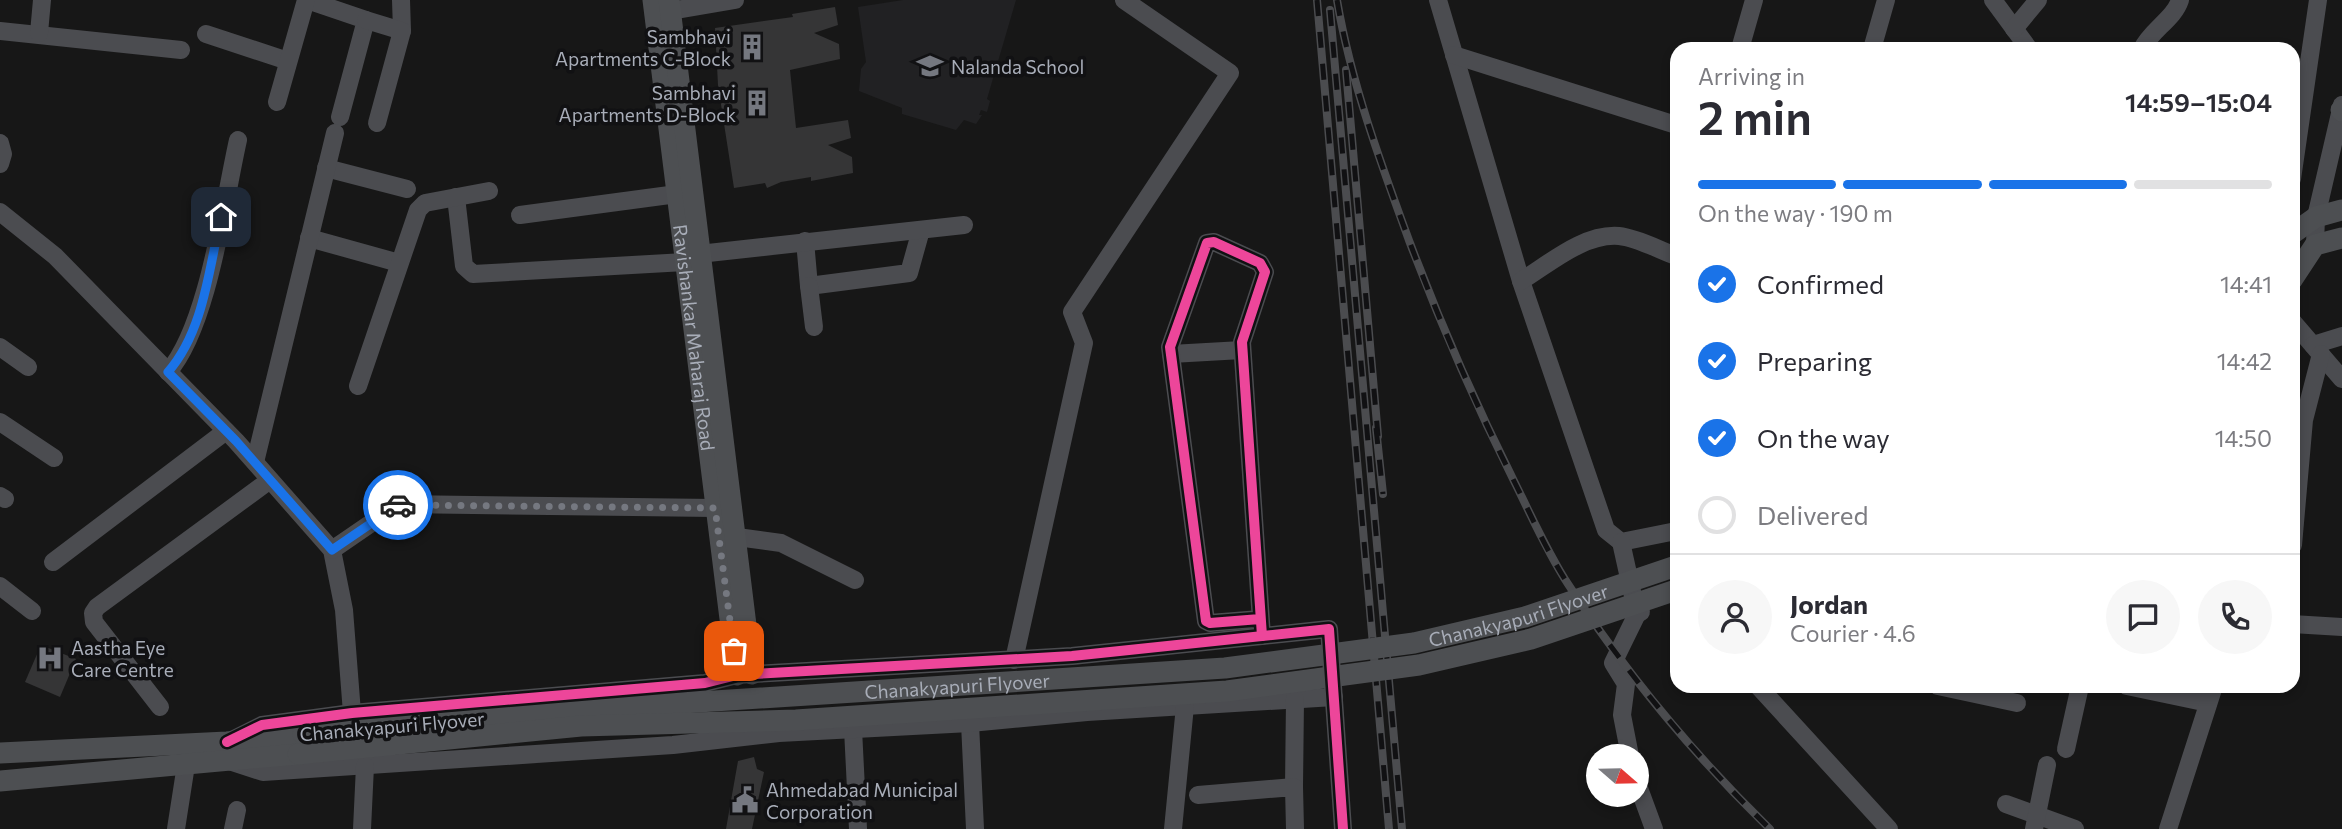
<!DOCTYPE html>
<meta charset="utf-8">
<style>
body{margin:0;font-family:Commissioner,sans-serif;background:#f7f7f7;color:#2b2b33;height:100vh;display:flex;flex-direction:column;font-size:26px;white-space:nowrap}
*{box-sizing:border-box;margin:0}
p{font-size:23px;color:#7c7c81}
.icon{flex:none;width:38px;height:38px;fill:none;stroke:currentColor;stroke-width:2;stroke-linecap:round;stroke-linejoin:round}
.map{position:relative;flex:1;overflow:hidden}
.details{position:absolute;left:1670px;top:42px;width:630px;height:651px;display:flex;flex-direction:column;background:#fff;border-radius:21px;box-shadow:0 4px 10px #0003}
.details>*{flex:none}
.needle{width:46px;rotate:110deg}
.fabs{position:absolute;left:1586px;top:744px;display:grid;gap:14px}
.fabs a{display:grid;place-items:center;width:63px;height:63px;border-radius:50%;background:#fff;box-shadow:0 4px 10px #0003;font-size:35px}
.pin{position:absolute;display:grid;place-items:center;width:60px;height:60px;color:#fff;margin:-30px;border-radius:14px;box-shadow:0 4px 10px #0006}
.courier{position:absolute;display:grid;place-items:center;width:70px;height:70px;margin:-35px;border:5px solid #1a73e8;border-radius:50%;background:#fff;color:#222;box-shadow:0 2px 9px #0007}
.overview em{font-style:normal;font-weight:600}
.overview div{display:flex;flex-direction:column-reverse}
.overview{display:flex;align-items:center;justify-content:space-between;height:119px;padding:0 28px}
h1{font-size:46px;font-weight:600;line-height:52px}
.bar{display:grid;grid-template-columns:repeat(4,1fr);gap:10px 7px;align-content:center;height:84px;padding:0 28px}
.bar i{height:9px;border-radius:5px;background:#e1e1e2}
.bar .active{background:#1a73e8}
.bar p{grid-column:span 4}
.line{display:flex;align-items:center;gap:18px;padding:0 28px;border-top:2px solid #e1e1e2}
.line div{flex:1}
.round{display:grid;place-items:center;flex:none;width:74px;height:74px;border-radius:37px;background:#f7f7f7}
ol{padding:0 28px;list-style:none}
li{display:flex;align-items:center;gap:21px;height:77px}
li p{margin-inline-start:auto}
li .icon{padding:7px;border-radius:50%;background:#1a73e8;color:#fff;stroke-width:4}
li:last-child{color:#7c7c81}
li i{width:38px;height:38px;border:4px solid #e1e1e2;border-radius:50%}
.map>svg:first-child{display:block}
.built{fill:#212123}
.building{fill:#353536}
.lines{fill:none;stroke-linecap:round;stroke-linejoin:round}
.minor{stroke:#4b4c50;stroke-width:18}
.major{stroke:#4d4f52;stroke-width:21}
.rail-casing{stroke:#4b4c4f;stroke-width:8}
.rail{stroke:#111113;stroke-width:5;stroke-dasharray:16;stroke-linecap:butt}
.major-bridge{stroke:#4d4f52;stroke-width:21}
.cycleway-casing{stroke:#111113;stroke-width:15}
.cycleway{stroke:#ed469a;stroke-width:10}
.done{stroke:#757880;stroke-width:7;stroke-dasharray:0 12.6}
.route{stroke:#1a73e8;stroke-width:9}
.labels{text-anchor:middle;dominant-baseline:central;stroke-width:7;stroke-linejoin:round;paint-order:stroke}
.poi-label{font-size:19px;fill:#a8adb8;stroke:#111113;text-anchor:start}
.street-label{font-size:19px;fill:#a8adb8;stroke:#111113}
</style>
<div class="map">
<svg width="2342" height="829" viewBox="0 0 2342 829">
<rect width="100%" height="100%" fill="#171717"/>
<!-- built -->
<polygon class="built" points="903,0 1016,0 987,99 990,101 987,112 981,110 979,115 982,115 976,124 964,120 956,130 902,114 902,108 859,91 861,69 866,62 858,7"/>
<!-- building -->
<g class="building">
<polygon points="835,7 838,25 814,33 839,44 840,59 790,70 796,128 848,120 851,138 828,145 852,157 853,173 811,181 811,177 781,182 767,188 765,183 734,188 718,85 715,28 793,17 792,14"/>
<polygon points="41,645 76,659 60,697 25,682"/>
<polygon points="754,757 757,769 764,772 752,829 726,829 738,761"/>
</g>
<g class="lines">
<!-- minor -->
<g class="minor">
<polyline points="307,0 366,20 340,117"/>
<polyline points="401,0 402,31"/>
<polyline points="1438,0 1521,281 1606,530 1621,542 1676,531"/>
<polyline points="1993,0 2029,49"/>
<polyline points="659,13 735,0"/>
<polyline points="366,20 402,31 377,123"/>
<polyline points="2014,29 2038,0"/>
<polyline points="0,31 181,50"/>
<polyline points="39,33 42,0"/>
<polyline points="206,34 288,61"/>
<polyline points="1740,49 1754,0"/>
<polyline points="1872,49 1886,0"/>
<path d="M2142,49c9,-19 32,-30 38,-49"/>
<polyline points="1454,55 1676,125"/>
<polyline points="277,102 306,0"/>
<polyline points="0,143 3,154 0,164"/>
<polyline points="326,168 407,189"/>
<polyline points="2292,179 2318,0"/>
<polyline points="456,197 464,266 473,274 685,262"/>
<polyline points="0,212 55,256 236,441 332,550 344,610 352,713"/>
<polyline points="520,215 677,194"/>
<polyline points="309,238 399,263"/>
<polyline points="805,241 809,286 909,273 921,230"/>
<polyline points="2315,245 2316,217 2342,105"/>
<polyline points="699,254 964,225"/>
<path d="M1521,281c28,-17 63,-48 98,-45 19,2 40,14 57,20"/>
<polyline points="809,286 814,327"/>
<polyline points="2292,321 2342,379"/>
<polyline points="2313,345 2342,336"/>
<polyline points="0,347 28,367"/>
<polyline points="1171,354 1242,350"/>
<path d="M168,372c40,-45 56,-170 70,-232"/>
<polyline points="358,386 418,210 425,203 489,191"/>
<polyline points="0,422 54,458"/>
<polyline points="255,462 335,133"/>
<polyline points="0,496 5,499"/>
<polyline points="737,537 781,543 855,580"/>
<polyline points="1621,542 1637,614 1641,612"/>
<polyline points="2293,545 2304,420 2321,354"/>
<polyline points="332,550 399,504 715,508"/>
<polyline points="53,562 226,431"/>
<polyline points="0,586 32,611"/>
<polyline points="1260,619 1210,623 1206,621 1170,347 1207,243 1214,242 1260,263 1265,272 1242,342 1262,636"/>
<polyline points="2292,624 2342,627"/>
<polyline points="1014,660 1084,343 1072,312 1230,73 1124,0"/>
<polyline points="1758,686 1889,829"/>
<polyline points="1938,686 2017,703"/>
<polyline points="2127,686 2208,703"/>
<polyline points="160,707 94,622 93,613 97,607 270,480"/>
<polyline points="970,723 975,829"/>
<polyline points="853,729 858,829"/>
<polyline points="234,739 262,725 352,713 705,683 737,675 1072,656 1329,629 1343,829"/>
<polyline points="2066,749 2080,686"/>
<polyline points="1630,756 1622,715 1626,684 1613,663 1637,614"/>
<polyline points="229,761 263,772 673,745 779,733 970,723 1087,712 1334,697"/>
<polyline points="1636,780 1654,829"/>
<polyline points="1294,787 1295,699"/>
<polyline points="1198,795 1294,787 1295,829"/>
<polyline points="2006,804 2075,829"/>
<polyline points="176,829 186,765"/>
<polyline points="233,829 237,810"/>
<polyline points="362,829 365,766"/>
<polyline points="1173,829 1185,706"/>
<polyline points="2034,829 2047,765"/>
<polyline points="2168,829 2214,686"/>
</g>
<!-- major -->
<g class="major">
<path id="s1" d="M653,0l84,675"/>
<polyline points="669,0 752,674"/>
<polyline points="2341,110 2342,111"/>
<polyline points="2292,234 2316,217 2342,210"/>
<polyline points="2292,280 2315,245 2342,238"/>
<polyline points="0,753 227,742 303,734"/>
<polyline points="0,781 298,754"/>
</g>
<!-- rail casing -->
<g class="rail-casing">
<g id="rail">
<polyline points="1317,0 1389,829"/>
<path d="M1337,0c14,83 44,164 73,243 31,82 65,160 104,238 17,34 33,71 54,103 57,88 127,172 202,245"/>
<polyline points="1330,10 1402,829"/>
<polyline points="1346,70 1378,436"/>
<polyline points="1376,428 1383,494"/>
</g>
</g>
<!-- rail -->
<use href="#rail" class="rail"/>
<!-- major-bridge -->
<g class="major-bridge">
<path id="s2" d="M303,734l272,-24 650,-42 189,-25 111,-26 151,-51"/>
<polyline points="298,754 581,726 796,720 1227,691 1419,665 1531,639 1676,590"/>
</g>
<!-- cycleway casing -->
<g class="cycleway-casing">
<g id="cycleway">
<polyline points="1260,619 1210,623 1206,621 1170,347 1207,243 1214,242 1260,263 1265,272 1242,342 1262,636"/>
<polyline points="227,742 262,725 352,713 705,683 737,675 1072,656 1329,629 1343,829"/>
</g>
</g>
<!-- cycleway -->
<use href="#cycleway" class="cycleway"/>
</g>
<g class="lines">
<!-- done -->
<polyline class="done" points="398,505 715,508 734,651"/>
<!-- route -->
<path class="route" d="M221,217c-12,51 -17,114 -53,155l68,69 96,109 66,-45"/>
</g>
<!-- icons -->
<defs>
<g id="building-bare" transform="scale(2.1)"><path d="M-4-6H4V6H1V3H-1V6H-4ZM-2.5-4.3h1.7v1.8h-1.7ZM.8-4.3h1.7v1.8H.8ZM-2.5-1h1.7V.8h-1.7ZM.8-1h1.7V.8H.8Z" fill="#757880" stroke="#111113" stroke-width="2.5" paint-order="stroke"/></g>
<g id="school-bare" transform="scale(2.1)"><path d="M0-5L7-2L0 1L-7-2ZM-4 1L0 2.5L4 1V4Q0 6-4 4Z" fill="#757880" stroke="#111113" stroke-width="2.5" paint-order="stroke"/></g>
<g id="hospital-bare" transform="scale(2.1)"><path d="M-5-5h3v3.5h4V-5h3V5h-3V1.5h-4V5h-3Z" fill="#757880" stroke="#111113" stroke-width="2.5" paint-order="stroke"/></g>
<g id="civic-bare" transform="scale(2.1)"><path d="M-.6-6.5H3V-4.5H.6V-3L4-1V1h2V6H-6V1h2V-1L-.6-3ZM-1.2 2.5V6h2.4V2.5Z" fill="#757880" stroke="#111113" stroke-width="2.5" paint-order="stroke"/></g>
</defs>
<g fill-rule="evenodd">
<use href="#building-bare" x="752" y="47"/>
<use href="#school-bare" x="930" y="66"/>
<use href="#building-bare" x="757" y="103"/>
<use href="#hospital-bare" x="50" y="658"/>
<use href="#civic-bare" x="745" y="800"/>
</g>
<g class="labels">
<!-- poi labels -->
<g class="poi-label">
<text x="731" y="36" text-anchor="end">Sambhavi<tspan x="731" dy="22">Apartments C-Block</tspan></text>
<text x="951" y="66">Nalanda School</text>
<text x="736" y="92" text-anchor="end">Sambhavi<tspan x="736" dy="22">Apartments D-Block</tspan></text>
<text x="71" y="647">Aastha Eye<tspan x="71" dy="22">Care Centre</tspan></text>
<text x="766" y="789">Ahmedabad Municipal<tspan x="766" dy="22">Corporation</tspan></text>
</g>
<!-- street labels -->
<g class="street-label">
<text stroke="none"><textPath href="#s1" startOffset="340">Ravishankar Maharaj Road</textPath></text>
<text stroke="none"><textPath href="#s2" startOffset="1223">Chanakyapuri Flyover</textPath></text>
<text stroke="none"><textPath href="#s2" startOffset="656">Chanakyapuri Flyover</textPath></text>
<text transform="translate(392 726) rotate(-5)">Chanakyapuri Flyover</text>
</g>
</g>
</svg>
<div class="fabs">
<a><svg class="needle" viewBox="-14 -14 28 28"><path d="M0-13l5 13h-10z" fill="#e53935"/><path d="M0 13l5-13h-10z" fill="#7c7c81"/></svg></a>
</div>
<div class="pin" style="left:734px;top:651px;background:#ea580c"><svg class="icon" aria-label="bag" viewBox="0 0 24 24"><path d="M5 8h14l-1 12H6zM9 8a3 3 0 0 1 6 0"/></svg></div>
<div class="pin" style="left:221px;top:217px;background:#1f2937"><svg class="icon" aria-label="home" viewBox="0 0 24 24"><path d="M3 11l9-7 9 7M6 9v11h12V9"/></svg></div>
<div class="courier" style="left:398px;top:505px"><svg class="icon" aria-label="car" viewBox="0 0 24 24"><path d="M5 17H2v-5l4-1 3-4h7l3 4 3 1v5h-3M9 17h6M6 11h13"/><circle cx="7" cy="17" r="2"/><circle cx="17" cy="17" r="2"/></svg></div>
<section class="details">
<div class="overview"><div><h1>2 min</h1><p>Arriving in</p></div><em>14:59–15:04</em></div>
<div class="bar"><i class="active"></i><i class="active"></i><i class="active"></i><i></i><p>On the way · 190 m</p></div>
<ol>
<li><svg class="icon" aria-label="check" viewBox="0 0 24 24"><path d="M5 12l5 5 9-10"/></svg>Confirmed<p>14:41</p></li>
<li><svg class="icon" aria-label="check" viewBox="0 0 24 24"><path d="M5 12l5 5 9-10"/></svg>Preparing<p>14:42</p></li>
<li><svg class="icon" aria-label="check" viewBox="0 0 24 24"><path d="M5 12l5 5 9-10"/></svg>On the way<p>14:50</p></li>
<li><i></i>Delivered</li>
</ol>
<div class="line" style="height:126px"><a class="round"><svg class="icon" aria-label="person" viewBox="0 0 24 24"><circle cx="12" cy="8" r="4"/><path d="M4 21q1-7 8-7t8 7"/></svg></a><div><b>Jordan</b><p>Courier · 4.6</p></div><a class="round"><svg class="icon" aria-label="chat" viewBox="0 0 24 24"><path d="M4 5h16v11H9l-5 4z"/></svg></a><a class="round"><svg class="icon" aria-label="phone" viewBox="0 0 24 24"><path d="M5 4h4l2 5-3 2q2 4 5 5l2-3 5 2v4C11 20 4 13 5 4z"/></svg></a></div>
</section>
</div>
